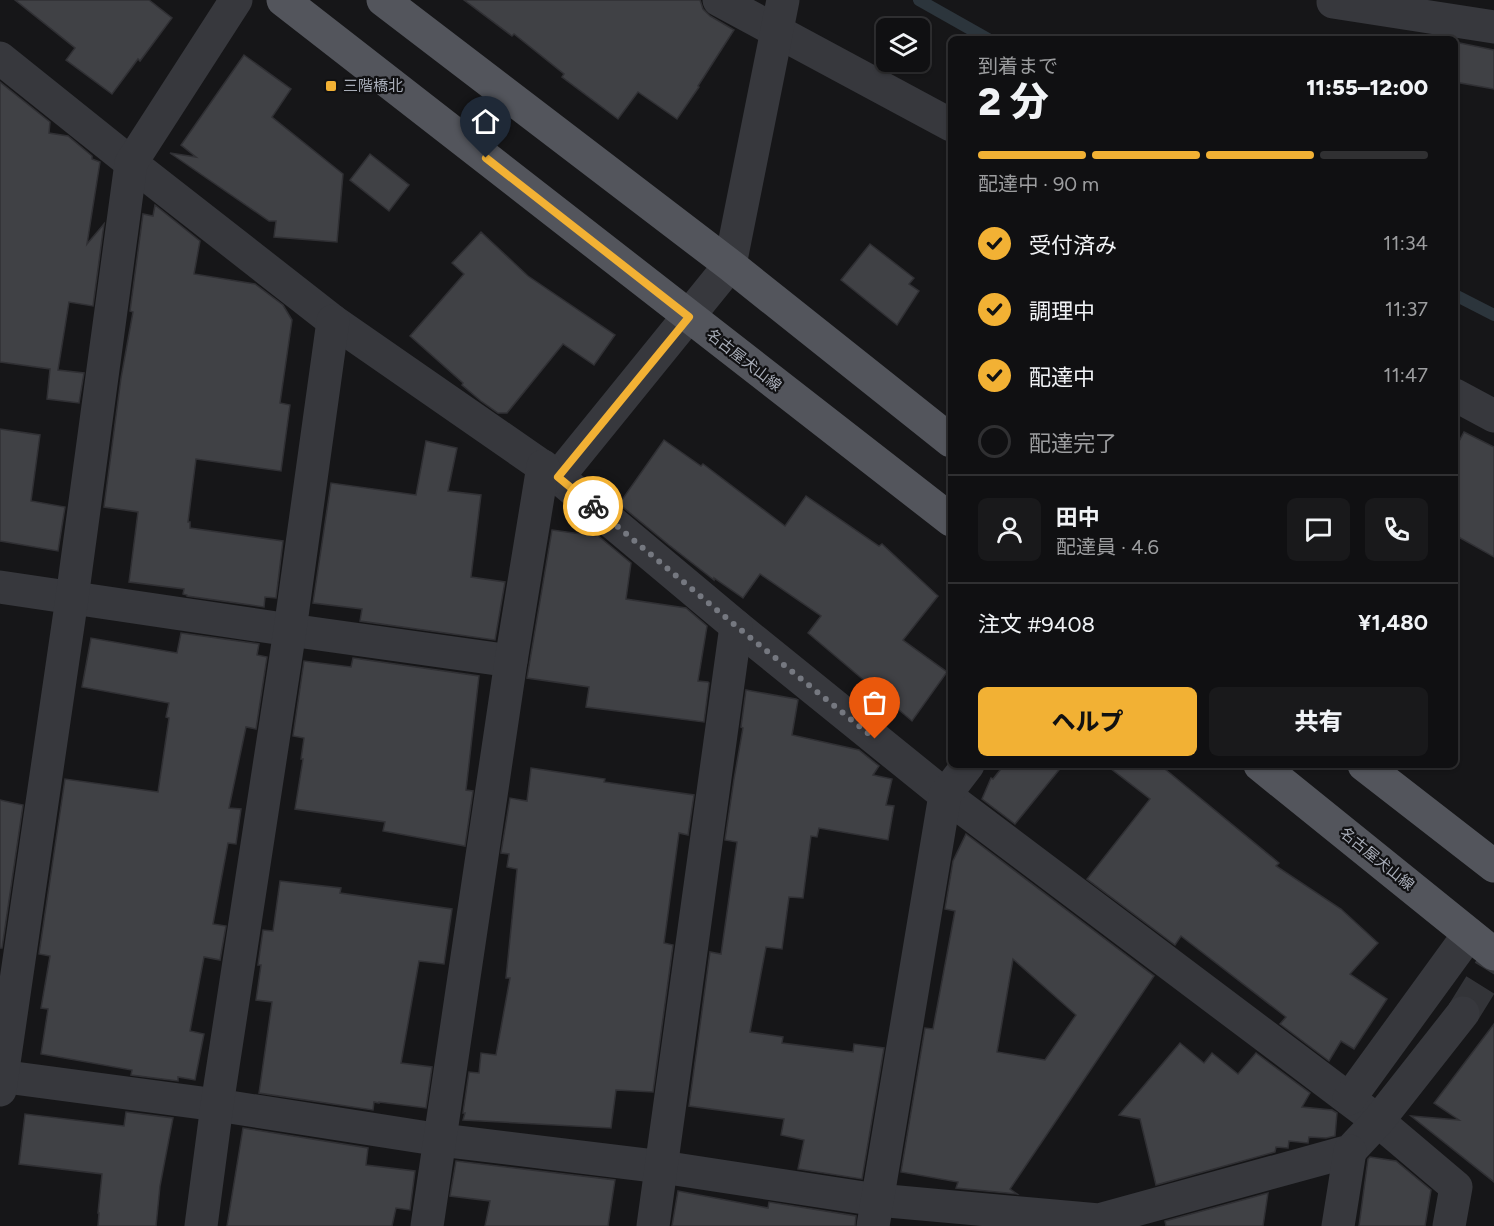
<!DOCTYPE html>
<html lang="ja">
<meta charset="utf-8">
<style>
body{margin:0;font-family:Figtree,"Noto Sans JP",sans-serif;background:#19191b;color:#f1f3f6;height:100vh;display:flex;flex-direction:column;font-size:22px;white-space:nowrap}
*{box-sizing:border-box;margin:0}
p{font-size:20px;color:#9c9d9f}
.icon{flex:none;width:33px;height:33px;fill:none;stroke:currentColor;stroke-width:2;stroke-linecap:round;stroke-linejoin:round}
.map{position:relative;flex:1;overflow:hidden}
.panel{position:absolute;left:948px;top:36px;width:510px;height:732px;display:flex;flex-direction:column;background:#101012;border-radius:9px;box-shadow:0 2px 4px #0004,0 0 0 2px #303032}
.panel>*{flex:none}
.controls{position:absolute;left:876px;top:18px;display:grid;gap:12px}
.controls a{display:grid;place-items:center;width:54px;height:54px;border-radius:9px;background:#101012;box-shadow:0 2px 4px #0004,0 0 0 2px #303032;font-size:30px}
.pin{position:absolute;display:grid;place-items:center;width:51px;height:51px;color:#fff;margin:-62px -26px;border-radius:50% 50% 50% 0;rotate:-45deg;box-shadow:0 0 6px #0007}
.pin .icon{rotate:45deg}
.courier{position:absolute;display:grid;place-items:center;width:60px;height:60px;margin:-30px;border:4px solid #f2b134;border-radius:50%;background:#fff;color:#222;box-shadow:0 2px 8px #0007}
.headline em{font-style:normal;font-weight:800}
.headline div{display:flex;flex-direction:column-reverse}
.headline{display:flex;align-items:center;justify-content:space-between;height:102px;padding:0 30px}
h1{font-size:39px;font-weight:800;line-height:45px}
.bar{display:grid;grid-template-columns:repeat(4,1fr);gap:9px 6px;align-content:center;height:72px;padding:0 30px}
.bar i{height:8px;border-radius:4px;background:#303032}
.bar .on{background:#f2b134}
.bar p{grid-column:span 4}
.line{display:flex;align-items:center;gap:15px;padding:0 30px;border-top:2px solid #303032}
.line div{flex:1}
.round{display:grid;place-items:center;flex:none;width:63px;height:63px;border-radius:9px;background:#19191b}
ol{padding:0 30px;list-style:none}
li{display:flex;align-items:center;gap:18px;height:66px}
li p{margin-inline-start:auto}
li .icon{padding:6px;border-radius:50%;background:#f2b134;color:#111;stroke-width:4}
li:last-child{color:#9c9d9f}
li i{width:33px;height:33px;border:3px solid #303032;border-radius:50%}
.primary-button{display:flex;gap:12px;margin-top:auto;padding:12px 30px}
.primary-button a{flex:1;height:69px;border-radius:9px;background:#f2b134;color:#111;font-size:24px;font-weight:800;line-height:69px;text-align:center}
.primary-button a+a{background:#19191b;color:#f1f3f6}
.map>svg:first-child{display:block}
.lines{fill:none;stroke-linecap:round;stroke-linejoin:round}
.stream{stroke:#2c353c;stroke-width:12}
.building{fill:#404145;stroke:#303034;stroke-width:1.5;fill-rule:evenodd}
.minor-tunnel{stroke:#333438;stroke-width:33;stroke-dasharray:33 16;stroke-linecap:butt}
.minor{stroke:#37383d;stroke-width:33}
.major{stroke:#53555c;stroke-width:33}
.done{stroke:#757880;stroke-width:6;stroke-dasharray:0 10.8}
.route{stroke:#f2b134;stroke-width:8}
.poi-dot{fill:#f2b134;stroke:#111113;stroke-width:2}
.labels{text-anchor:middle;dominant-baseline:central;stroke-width:4.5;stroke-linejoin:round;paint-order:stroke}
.poi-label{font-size:15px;fill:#a8adb8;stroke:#111113;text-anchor:start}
.street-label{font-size:15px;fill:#a8adb8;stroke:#111113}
</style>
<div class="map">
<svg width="1494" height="1226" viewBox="0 0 1494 1226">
<rect width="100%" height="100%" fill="#161618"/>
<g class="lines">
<!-- stream -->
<g class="stream">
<polyline points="919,0 988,39"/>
<polyline points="1455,295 1494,315"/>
</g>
</g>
<!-- building -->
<g class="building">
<polygon points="15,0 149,0 172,18 140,61 138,59 112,94 66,60 75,48"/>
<polygon points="464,0 700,0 703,9 710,16 734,30 698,86 699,87 677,119 638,92 618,119 562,77 564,74 514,34 512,36"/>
<polygon points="1455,42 1494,50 1494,89 1455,82"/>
<polygon points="244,55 291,89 272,117 343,174 337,242 274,237 276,221 269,221 170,153 196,157 181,145"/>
<polygon points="0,82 50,122 49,133 68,136 92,156 92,159 100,162 87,244 104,224 93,306 69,302 58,370 84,373 79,403 47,399 50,369 0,362"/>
<polygon points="370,154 409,185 389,211 350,180"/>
<polygon points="155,205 200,241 194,274 255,284 283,305 292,320 280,403 290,405 281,471 196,459 188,522 190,522 190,528 283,541 276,598 265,597 264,607 187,596 187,595 183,594 184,589 129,582 138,512 104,507 121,378 133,312 130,311 143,214 153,216"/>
<polygon points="481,232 528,276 615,335 594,365 563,344 507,413 498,413 481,401 462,385 463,383 410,336 464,274 452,263"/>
<polygon points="870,244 914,278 909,284 919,291 897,325 841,280"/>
<polygon points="0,429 40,435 31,501 65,507 58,551 0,541"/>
<polygon points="1464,432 1494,447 1494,557 1455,535 1455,449"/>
<polygon points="664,440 701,466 703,464 785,526 806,496 879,546 882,544 938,596 903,640 947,672 912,721 808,633 821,616 760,574 743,598 714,578 714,580 669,545 619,504"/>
<polygon points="426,441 457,448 448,491 481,495 471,577 505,582 495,640 360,621 362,609 313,603 331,483 416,495"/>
<polygon points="552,530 596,536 597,535 631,563 626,599 686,608 707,626 698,681 708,682 709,683 704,722 586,707 589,687 527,678"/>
<polygon points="181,633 259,644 257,655 267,657 256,729 246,727 229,808 241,809 236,844 228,843 213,924 226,926 220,960 204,957 190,1031 204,1034 195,1080 178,1077 178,1081 131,1075 132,1070 41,1054 48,1009 41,1008 50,956 39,954 65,779 158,792 169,718 166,717 169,703 82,687 91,638 177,653"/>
<polygon points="353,658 479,676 466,790 473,791 465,846 383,831 385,822 295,809 303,759 301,759 304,738 293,736 304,661 351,667"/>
<polygon points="746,690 796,699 798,700 792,735 859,750 879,766 873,775 892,779 886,805 894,806 888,840 819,828 817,837 811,836 803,898 789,897 782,949 766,947 750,1032 783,1037 782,1043 853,1052 854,1044 884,1048 862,1179 798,1169 804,1140 781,1135 784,1119 689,1106 710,952 721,954 737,842 725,840 734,779 743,728 741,727"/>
<polygon points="1004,765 1063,765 1015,824 982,799 991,778 993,779"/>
<polygon points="1106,765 1160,765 1279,863 1276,866 1341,909 1378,943 1350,974 1387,999 1354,1049 1341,1041 1329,1061 1280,1024 1286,1017 1181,936 1175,945 1087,879 1150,799"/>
<polygon points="531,768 605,779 604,782 694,795 688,835 679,833 664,943 673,945 653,1092 616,1090 611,1128 463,1120 465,1113 463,1113 469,1072 479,1073 481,1053 496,1055 510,978 506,978 517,869 507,867 509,854 501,853 510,798 527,801"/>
<polygon points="0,800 23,805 2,948 0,948"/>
<path d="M966,834l188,142 -144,213 7,5 -61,-6 2,-6 -57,-10 24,-144 8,1 22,-118 -10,-2 8,-48zM1013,959l63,56 -31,45 -48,-8z"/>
<polygon points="280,881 341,888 340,893 452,909 444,964 419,961 401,1063 432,1067 426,1108 379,1102 379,1103 374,1102 373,1110 259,1093 272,1002 256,1000 261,965 258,965 263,930 273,931"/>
<polygon points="1494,1024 1494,1182 1411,1116 1459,1120 1434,1103"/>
<polygon points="1180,1043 1204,1063 1212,1053 1238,1074 1256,1053 1310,1093 1302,1107 1332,1110 1337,1113 1335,1136 1326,1138 1309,1137 1308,1143 1289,1141 1288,1148 1276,1147 1275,1152 1156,1185 1140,1119 1119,1115"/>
<polygon points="126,1112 173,1118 160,1186 156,1226 98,1226 99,1213 98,1213 102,1174 19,1164 25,1114 124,1126"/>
<polygon points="243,1128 368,1148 366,1165 415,1171 410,1210 396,1208 392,1226 227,1226"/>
<polygon points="1370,1157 1396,1161 1431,1190 1425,1226 1359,1226 1368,1159"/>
<polygon points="456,1161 615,1180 608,1226 485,1226 490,1201 450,1196"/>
<polygon points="678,1191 768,1208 769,1202 856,1216 855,1226 672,1226"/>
<polygon points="1268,1193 1263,1226 1166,1226 1165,1221"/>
</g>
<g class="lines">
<!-- minor-tunnel -->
<polyline class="minor-tunnel" points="1463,1013 1494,963"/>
<!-- minor -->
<g class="minor">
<polyline points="719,0 951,125"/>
<polyline points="1333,2 1494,27"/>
<polyline points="0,58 131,163 333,321 558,477 736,626 945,795 1378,1121 1456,1187 1449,1226"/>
<polyline points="1455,395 1494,416"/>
<polyline points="558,477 730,265 783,0"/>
<polyline points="0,587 290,630 511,661"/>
<polyline points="0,1076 217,1105 441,1140 662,1167 877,1200 1099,1220 1350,1151 1378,1121 1463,1013"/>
<polyline points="0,1090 72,598 131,163 236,0"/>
<polyline points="1349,1099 1469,934"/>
<polyline points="201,1226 217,1105 290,630 333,321"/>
<polyline points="427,1226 511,661 543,466"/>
<polyline points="653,1226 736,626"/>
<polyline points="873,1226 945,795 968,765"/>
<polyline points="1338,1226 1350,1151"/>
</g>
<!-- major -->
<g class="major">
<polyline points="283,0 951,520"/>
<polyline points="383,0 730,265 951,441"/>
<polyline points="1260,765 1494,954"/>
<polyline points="1364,765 1494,866"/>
</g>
</g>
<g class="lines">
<!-- done -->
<polyline class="done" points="593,506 736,626 875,739"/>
<!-- route -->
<polyline class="route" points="486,158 689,317 558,477 593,506"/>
</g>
<!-- markers -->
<rect class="poi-dot" x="325" y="80" width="12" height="12" rx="3"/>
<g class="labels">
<!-- poi labels -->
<g class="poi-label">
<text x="343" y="86">三階橋北</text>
</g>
<!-- street labels -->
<g class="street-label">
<text transform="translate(744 360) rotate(38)">名古屋犬山線</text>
<text transform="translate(1377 859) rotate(39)">名古屋犬山線</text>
</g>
</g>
</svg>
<div class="controls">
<a><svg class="icon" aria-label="layers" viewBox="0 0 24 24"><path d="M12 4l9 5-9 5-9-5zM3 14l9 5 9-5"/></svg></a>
</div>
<div class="pin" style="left:875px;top:739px;background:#ea580c"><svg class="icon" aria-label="bag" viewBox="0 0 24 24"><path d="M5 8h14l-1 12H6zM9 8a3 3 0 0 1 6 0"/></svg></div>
<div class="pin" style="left:486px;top:158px;background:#1f2937"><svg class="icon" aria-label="home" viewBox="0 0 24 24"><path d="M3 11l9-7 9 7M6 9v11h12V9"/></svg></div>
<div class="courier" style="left:593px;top:506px"><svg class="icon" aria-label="bike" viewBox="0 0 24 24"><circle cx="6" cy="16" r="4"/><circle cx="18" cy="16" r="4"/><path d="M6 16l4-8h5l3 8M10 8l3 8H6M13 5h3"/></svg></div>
<section class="panel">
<div class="headline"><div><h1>2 分</h1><p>到着まで</p></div><em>11:55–12:00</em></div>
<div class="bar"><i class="on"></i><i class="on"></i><i class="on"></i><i></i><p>配達中 · 90 m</p></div>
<ol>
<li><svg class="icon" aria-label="check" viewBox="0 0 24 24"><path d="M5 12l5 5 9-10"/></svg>受付済み<p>11:34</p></li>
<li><svg class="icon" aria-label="check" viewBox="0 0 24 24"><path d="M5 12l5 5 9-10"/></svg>調理中<p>11:37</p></li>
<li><svg class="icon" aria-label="check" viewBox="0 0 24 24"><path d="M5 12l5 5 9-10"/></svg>配達中<p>11:47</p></li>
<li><i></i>配達完了</li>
</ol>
<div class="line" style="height:108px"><a class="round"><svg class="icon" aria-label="person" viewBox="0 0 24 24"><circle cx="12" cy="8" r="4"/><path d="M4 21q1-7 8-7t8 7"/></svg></a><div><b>田中</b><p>配達員 · 4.6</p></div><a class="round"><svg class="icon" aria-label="chat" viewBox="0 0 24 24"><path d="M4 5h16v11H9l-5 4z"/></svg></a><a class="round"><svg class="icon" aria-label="phone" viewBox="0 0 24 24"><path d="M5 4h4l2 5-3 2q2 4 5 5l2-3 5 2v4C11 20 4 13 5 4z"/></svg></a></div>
<div class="line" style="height:78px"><div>注文 #9408</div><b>¥1,480</b></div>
<div class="primary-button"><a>ヘルプ</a><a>共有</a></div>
</section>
</div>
